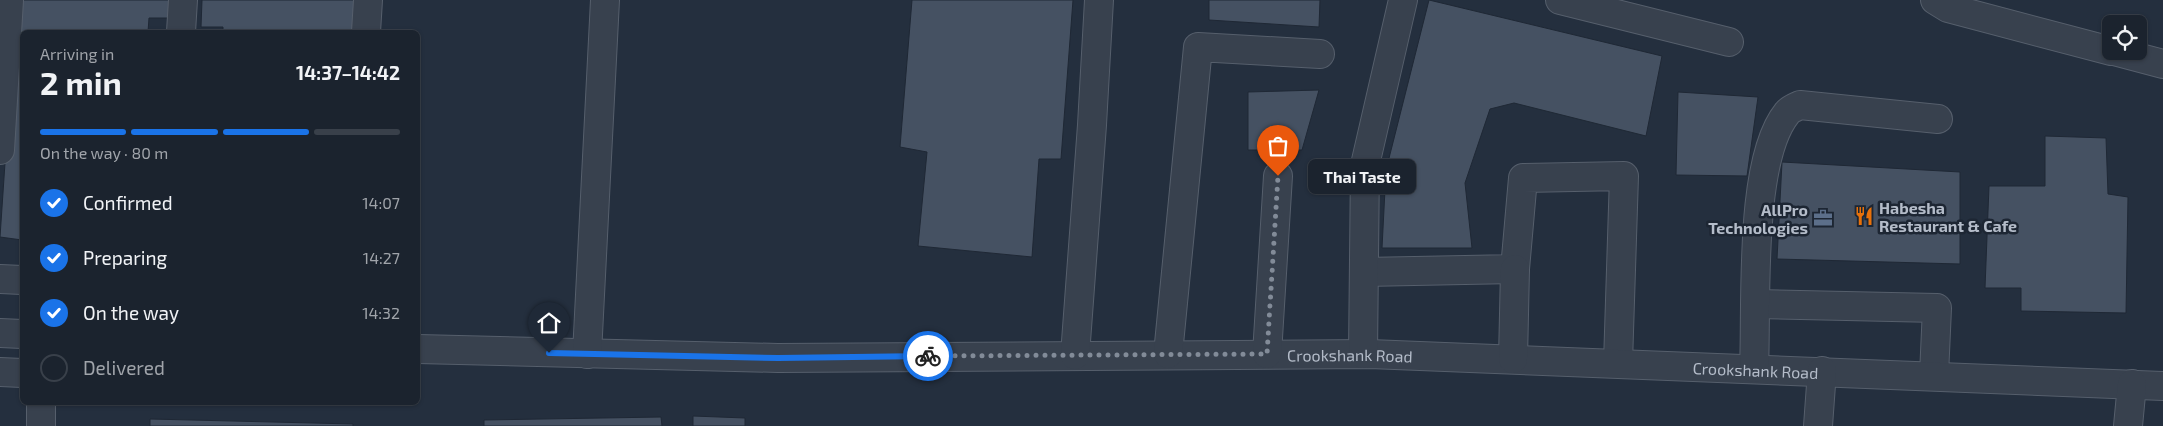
<!DOCTYPE html>
<meta charset="utf-8">
<style>
body{margin:0;font-family:"Exo 2",sans-serif;background:#282f3a;color:#f1f3f6;height:100vh;display:flex;flex-direction:column;font-size:19px;white-space:nowrap}
*{box-sizing:border-box;margin:0}
p{font-size:16px;color:#a0a4aa}
.icon{flex:none;width:28px;height:28px;fill:none;stroke:currentColor;stroke-width:2;stroke-linecap:round;stroke-linejoin:round}
.map{position:relative;flex:1;overflow:hidden}
.sheet{position:absolute;left:20px;top:30px;width:400px;height:375px;display:flex;flex-direction:column;background:#1b232e;border-radius:8px;box-shadow:0 1px 4px #0004,0 0 0 1px #39404a}
.sheet>*{flex:none}
.controls{position:absolute;left:2102px;top:15px;display:grid;gap:10px}
.controls a{display:grid;place-items:center;width:45px;height:45px;border-radius:8px;background:#1b232e;box-shadow:0 1px 4px #0004,0 0 0 1px #39404a;font-size:25px}
.pin{position:absolute;display:grid;place-items:center;width:42px;height:42px;color:#fff;margin:-51px -21px;border-radius:50% 50% 50% 0;rotate:-45deg;box-shadow:0 0 5px #0007}
.pin .icon{rotate:45deg}
.courier{position:absolute;display:grid;place-items:center;width:50px;height:50px;margin:-25px;border:4px solid #1a73e8;border-radius:50%;background:#fff;color:#222;box-shadow:0 1px 6px #0007}
.bubble{position:absolute;height:35px;border-radius:8px;background:#1b232e;box-shadow:0 1px 4px #0004,0 0 0 1px #39404a;font-size:16px;font-weight:700;line-height:35px;text-align:center}
.headline em{font-style:normal;font-weight:700}
.headline div{display:flex;flex-direction:column-reverse}
.headline{display:flex;align-items:center;justify-content:space-between;height:85px;padding:0 20px}
h1{font-size:32px;font-weight:700;line-height:38px}
.bar{display:grid;grid-template-columns:repeat(4,1fr);gap:8px 5px;align-content:center;height:60px;padding:0 20px}
.bar i{height:6px;border-radius:4px;background:#39404a}
.bar .active{background:#1a73e8}
.bar p{grid-column:span 4}
ol{padding:0 20px;list-style:none}
li{display:flex;align-items:center;gap:15px;height:55px}
li p{margin-inline-start:auto}
li .icon{padding:5px;border-radius:50%;background:#1a73e8;color:#fff;stroke-width:4}
li:last-child{color:#a0a4aa}
li i{width:28px;height:28px;border:2px solid #39404a;border-radius:50%}
.map>svg:first-child{display:block}
.building{fill:#455162;stroke:#1f2835}
.lines{fill:none;stroke-linecap:round;stroke-linejoin:round}
.minor-casing{stroke:#565f6c;stroke-width:30}
.minor{stroke:#38414e;stroke-width:28}
.done{stroke:#828b98;stroke-width:5;stroke-dasharray:0 9}
.route{stroke:#1a73e8;stroke-width:6}
.labels{text-anchor:middle;dominant-baseline:central;stroke-width:5;stroke-linejoin:round;paint-order:stroke}
.poi-label{font-size:16px;font-weight:bold;fill:#b4bcc9;stroke:#1d2633;text-anchor:start}
.street-label{font-size:16px;fill:#b4bcc9;stroke:#1d2633}
</style>
<div class="map">
<svg width="2163" height="426" viewBox="0 0 2163 426">
<rect width="100%" height="100%" fill="#242f3e"/>
<!-- building -->
<g class="building">
<polygon points="16,0 171,0 169,18 149,18 148,32 22,32 22,240 0,237"/>
<polygon points="202,0 362,0 359,32 223,32 223,27 201,27"/>
<polygon points="912,0 1073,0 1061,159 1039,159 1032,257 918,246 927,152 900,147"/>
<polygon points="1209,0 1320,0 1319,27 1209,20"/>
<polygon points="1429,0 1662,56 1646,136 1514,103 1490,109 1465,183 1472,248 1382,248 1386,170"/>
<polygon points="1319,90 1302,150 1248,150 1248,92"/>
<polygon points="1678,92 1758,97 1747,176 1676,175"/>
<polygon points="2045,136 2106,138 2108,194 2128,197 2126,313 2021,311 2021,288 1985,288 1989,186 2045,186"/>
<polygon points="1782,162 1960,172 1960,264 1777,259"/>
<polygon points="693,416 745,418 745,426 693,426"/>
<polygon points="661,417 662,426 484,426 484,420"/>
<polygon points="150,419 353,424 353,426 150,426"/>
</g>
<g class="lines">
<!-- minor casing -->
<g class="minor-casing">
<g id="minor">
<polyline points="1560,0 1729,42"/>
<polyline points="1935,0 1948,8 2111,51"/>
<polyline points="181,32 183,0"/>
<polyline points="366,32 368,0"/>
<polyline points="2114,51 2163,64"/>
<polyline points="0,150 9,0"/>
<polyline points="1364,272 1515,269 1523,178 1624,176 1618,363"/>
<polyline points="0,279 22,280"/>
<polyline points="1756,304 1937,308 1934,375"/>
<polyline points="0,333 22,334"/>
<path id="s1" d="M418,349l360,9 592,-4 793,32"/>
<polyline points="587,354 605,0"/>
<polyline points="1168,354 1198,47 1320,54"/>
<polyline points="1267,354 1278,176"/>
<polyline points="1363,354 1365,165 1403,0"/>
<polyline points="1075,355 1092,125 1099,0"/>
<polyline points="1513,359 1515,269"/>
<path d="M1754,368c3,-62 -6,-207 33,-255 3,-4 9,-6 13,-8l138,14"/>
<polyline points="0,372 22,373"/>
<polyline points="41,426 41,402"/>
<polyline points="1818,426 1822,371"/>
<polyline points="2128,426 2132,384"/>
</g>
</g>
<!-- minor -->
<use href="#minor" class="minor"/>
</g>
<g class="lines">
<!-- done -->
<polyline class="done" points="928,356 1267,354 1278,176"/>
<!-- route -->
<polyline class="route" points="549,353 778,358 928,356"/>
</g>
<!-- icons -->
<defs>
<g id="restaurant-bare" transform="scale(1.5)"><path d="M-5-6h1v4h1v-4h1v4h1v-4h1v5L-1.5 .5V6h-2V.5L-5-1ZM5-6V6H3V1.5H1.5Q1.5-4 5-6Z" fill="#e8710a" stroke="#1d2633" stroke-width="2.5" paint-order="stroke"/></g>
<g id="office-bare" transform="scale(1.5)"><path d="M-6-3h4V-5.5h4V-3h4V5H-6ZM-1-4.5V-3h2v-1.5ZM-6 0V1H6V0Z" fill="#5c6f8a" stroke="#1d2633" stroke-width="2.5" paint-order="stroke"/></g>
</defs>
<g fill-rule="evenodd">
<use href="#restaurant-bare" x="1864" y="216"/>
<use href="#office-bare" x="1823" y="218"/>
</g>
<g class="labels">
<!-- poi labels -->
<g class="poi-label">
<text x="1879" y="207">Habesha<tspan x="1879" dy="18">Restaurant &amp; Cafe</tspan></text>
<text x="1808" y="209" text-anchor="end">AllPro<tspan x="1808" dy="18">Technologies</tspan></text>
</g>
<!-- street labels -->
<g class="street-label">
<text stroke="none"><textPath href="#s1" startOffset="932">Crookshank Road</textPath></text>
<text stroke="none"><textPath href="#s1" startOffset="1338">Crookshank Road</textPath></text>
</g>
</g>
</svg>
<div class="controls">
<a><svg class="icon" aria-label="locate" viewBox="0 0 24 24"><circle cx="12" cy="12" r="6"/><path d="M12 2v4M12 18v4M2 12h4M18 12h4"/></svg></a>
</div>
<div class="pin" style="left:1278px;top:176px;background:#ea580c"><svg class="icon" aria-label="bag" viewBox="0 0 24 24"><path d="M5 8h14l-1 12H6zM9 8a3 3 0 0 1 6 0"/></svg></div>
<div class="pin" style="left:549px;top:353px;background:#1f2937"><svg class="icon" aria-label="home" viewBox="0 0 24 24"><path d="M3 11l9-7 9 7M6 9v11h12V9"/></svg></div>
<div class="courier" style="left:928px;top:356px"><svg class="icon" aria-label="bike" viewBox="0 0 24 24"><circle cx="6" cy="16" r="4"/><circle cx="18" cy="16" r="4"/><path d="M6 16l4-8h5l3 8M10 8l3 8H6M13 5h3"/></svg></div>
<div class="bubble" style="left:1308px;top:159px;width:108px">Thai Taste</div>
<section class="sheet">
<div class="headline"><div><h1>2 min</h1><p>Arriving in</p></div><em>14:37–14:42</em></div>
<div class="bar"><i class="active"></i><i class="active"></i><i class="active"></i><i></i><p>On the way · 80 m</p></div>
<ol>
<li><svg class="icon" aria-label="check" viewBox="0 0 24 24"><path d="M5 12l5 5 9-10"/></svg>Confirmed<p>14:07</p></li>
<li><svg class="icon" aria-label="check" viewBox="0 0 24 24"><path d="M5 12l5 5 9-10"/></svg>Preparing<p>14:27</p></li>
<li><svg class="icon" aria-label="check" viewBox="0 0 24 24"><path d="M5 12l5 5 9-10"/></svg>On the way<p>14:32</p></li>
<li><i></i>Delivered</li>
</ol>
</section>
</div>
